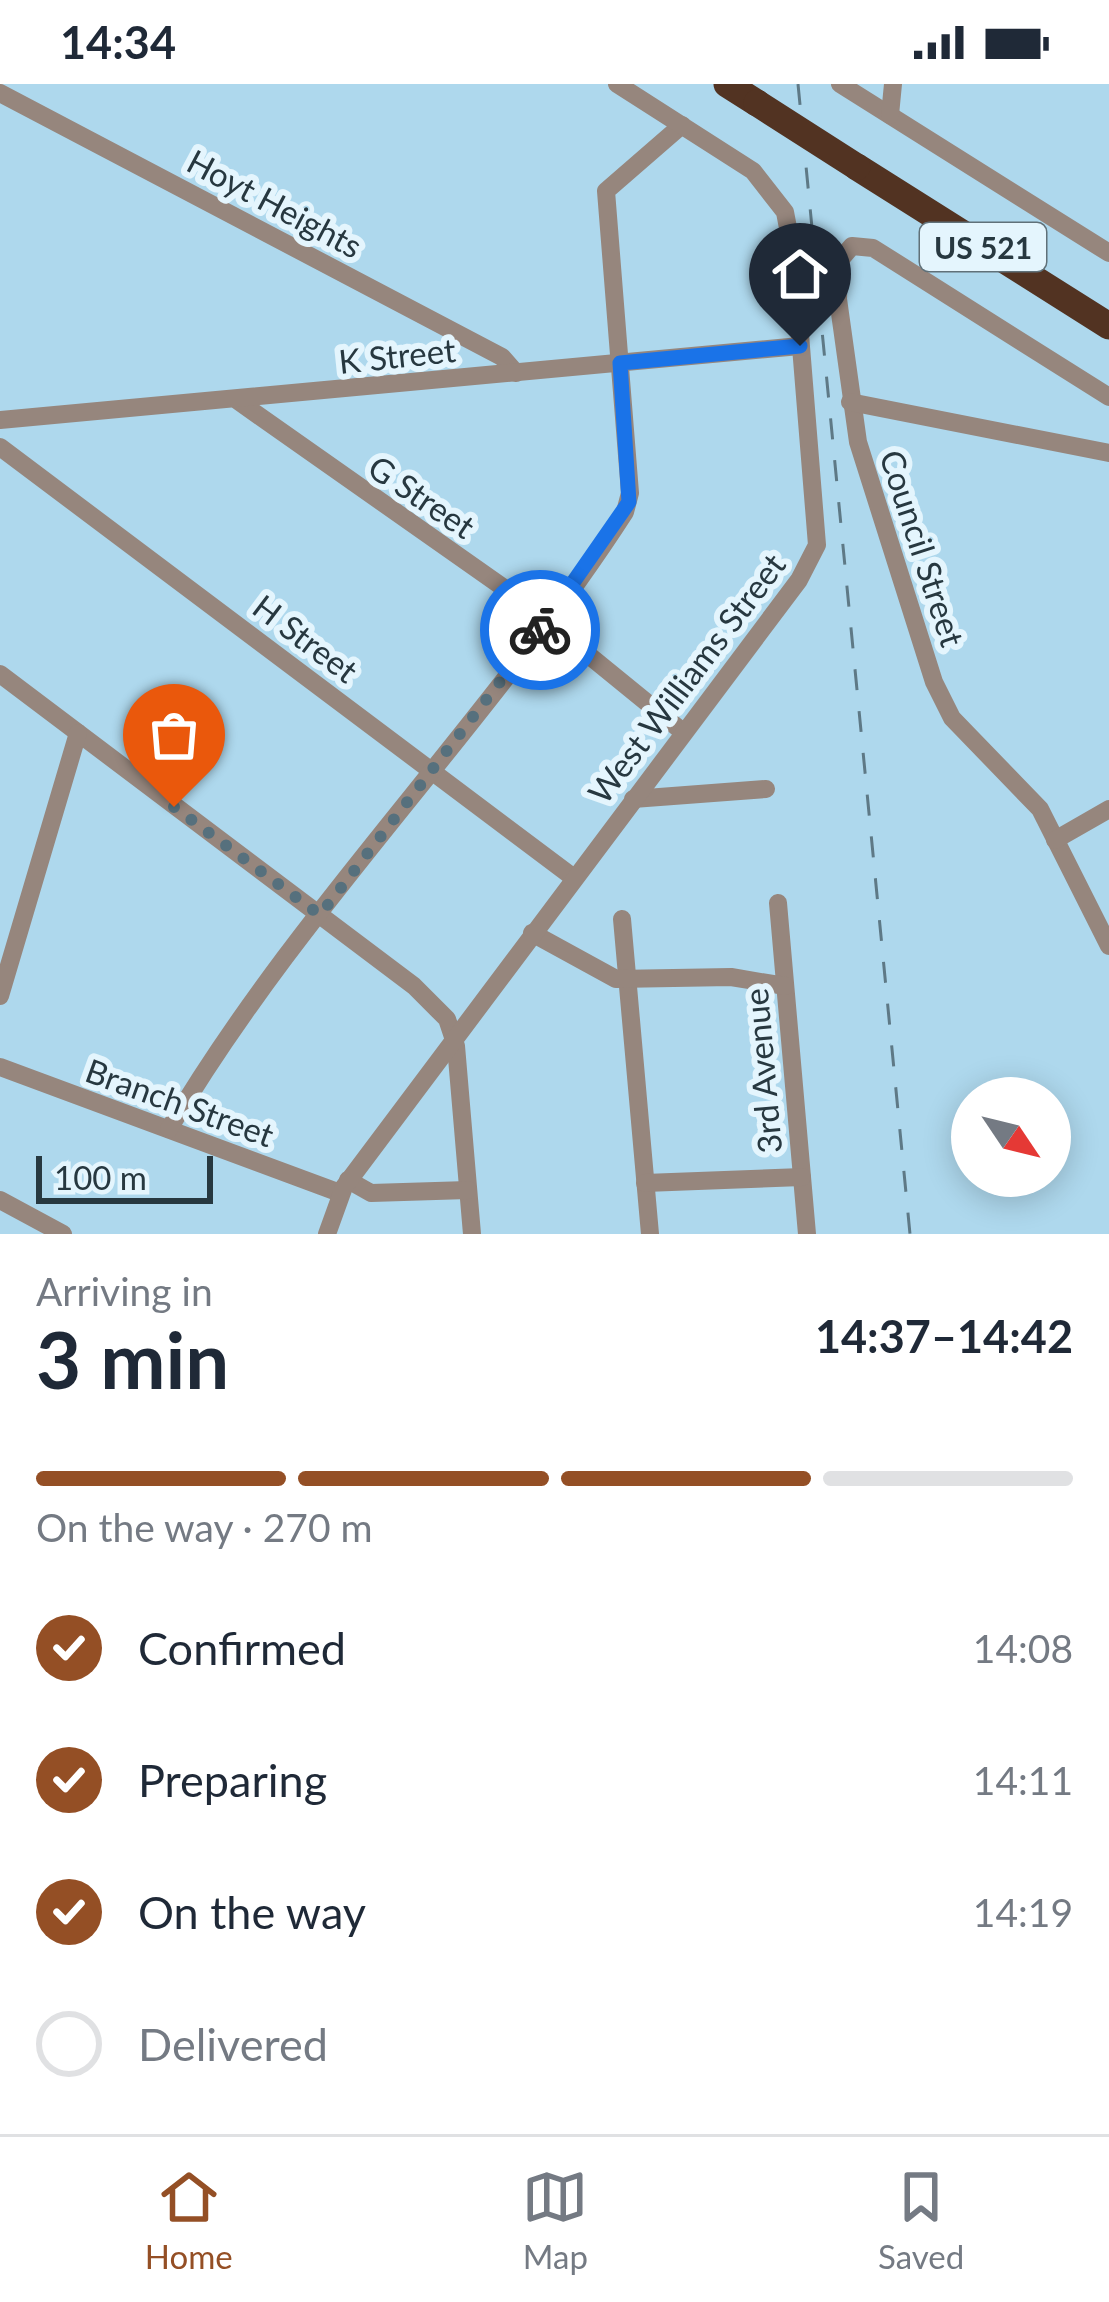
<!DOCTYPE html>
<meta charset="utf-8">
<style>
body{margin:0;font-family:Lato,sans-serif;background:#f6f6f7;color:#1f2937;height:100vh;display:flex;flex-direction:column;font-size:45px;white-space:nowrap}
*{box-sizing:border-box;margin:0}
p{font-size:39px;color:#747a83}
.icon{flex:none;width:66px;height:66px;fill:none;stroke:currentColor;stroke-width:2;stroke-linecap:round;stroke-linejoin:round}
.map{position:relative;height:1150px;overflow:hidden}
.details{display:flex;flex-direction:column;background:#fff;flex:1}
.details>*{flex:none}
.needle{width:78px;rotate:125deg}
.buttons{position:absolute;left:951px;top:993px;display:grid;gap:24px}
.buttons a{display:grid;place-items:center;width:120px;height:120px;border-radius:50%;background:#fff;box-shadow:0 6px 30px #0003;font-size:60px}
.scale{position:absolute;left:36px;bottom:30px;width:177px;box-sizing:border-box;padding-left:12px;border:6px solid #273840;border-top:0;font-size:33px;line-height:42px;white-space:nowrap;color:#273840;-webkit-text-stroke:9px #e4f5fd;paint-order:stroke}
.pin{position:absolute;display:grid;place-items:center;width:102px;height:102px;color:#fff;margin:-123px -51px;border-radius:50% 50% 50% 0;rotate:-45deg;box-shadow:0 0 12px #0007}
.pin .icon{rotate:45deg}
.courier{position:absolute;display:grid;place-items:center;width:120px;height:120px;margin:-60px;border:9px solid #1a73e8;border-radius:50%;background:#fff;color:#222;box-shadow:0 3px 15px #0007}
.overview em{font-style:normal;font-weight:700}
.overview div{display:flex;flex-direction:column-reverse}
.overview{display:flex;align-items:center;justify-content:space-between;height:204px;padding:0 36px}
h1{font-size:78px;font-weight:700;line-height:90px}
.bar{display:grid;grid-template-columns:repeat(4,1fr);gap:18px 12px;align-content:center;height:144px;padding:0 36px}
.bar i{height:15px;border-radius:9px;background:#e0e1e3}
.bar .current{background:#944f25}
.bar p{grid-column:span 4}
ol{padding:0 36px;list-style:none}
li{display:flex;align-items:center;gap:36px;height:132px}
li p{margin-inline-start:auto}
li .icon{padding:12px;border-radius:50%;background:#944f25;color:#fff;stroke-width:4}
li:last-child{color:#747a83}
li i{width:66px;height:66px;border:6px solid #e0e1e3;border-radius:50%}
.status{display:flex;justify-content:space-between;align-items:center;height:84px;padding:0 60px;background:#fff;direction:ltr}
.status svg{height:33px;fill:currentColor}
.dock{display:flex;justify-content:space-around;align-items:center;height:168px;border-top:3px solid #e0e1e3;background:#fff;font-size:33px;color:#747a83}
.dock a{display:grid;justify-items:center;gap:6px}
.dock .current{color:#944f25}
.map>svg:first-child{display:block}
.lines{fill:none;stroke-linecap:round;stroke-linejoin:round}
.minor{stroke:#96867d;stroke-width:18}
.highway{stroke:#523322;stroke-width:27}
.rail{stroke:#5e7986;stroke-width:3;stroke-dasharray:21 21;stroke-linecap:butt}
.highway-bridge{stroke:#523322;stroke-width:27}
.done{stroke:#56707d;stroke-width:12;stroke-dasharray:0 21.6}
.route{stroke:#1a73e8;stroke-width:15}
.labels{text-anchor:middle;dominant-baseline:central;stroke-width:12;stroke-linejoin:round;paint-order:stroke}
.shield{fill:#e4f5fd;stroke:#607179;stroke-width:3}
.shield-label{font-size:30px;font-weight:bold;fill:#273840}
.street-label{font-size:33px;fill:#273840;stroke:#e4f5fd}
</style>
<div class="status"><b>14:34</b><svg viewBox="0 0 49 12"><path d="M0 12V9h3v3zM5 12V6h3v6zM10 12V3h3v9zM15 12V0h3v12zM26 1h20v11H26zM47 4h2v5h-2z"/></svg></div>
<div class="map">
<svg width="1109" height="1150" viewBox="0 0 1109 1150">
<rect width="100%" height="100%" fill="#aed8ed"/>
<g class="lines">
<!-- minor -->
<g class="minor">
<polyline points="840,0 1109,169"/>
<polyline points="0,9 502,273 516,289"/>
<polyline points="890,31 893,0"/>
<polyline points="1109,313 873,164 852,162 839,177 838,215 858,358 934,598 952,634 1040,725 1109,862"/>
<polyline points="238,317 521,516 683,648"/>
<polyline points="850,318 1109,369"/>
<polyline points="0,336 800,262"/>
<polyline points="0,363 574,794"/>
<polyline points="0,590 414,902 447,935 456,962 472,1150"/>
<polyline points="633,715 766,705"/>
<polyline points="1055,756 1109,725"/>
<polyline points="778,819 807,1150"/>
<polyline points="622,835 650,1150"/>
<polyline points="532,849 616,895 731,893 785,902"/>
<polyline points="0,912 78,649"/>
<polyline points="0,983 340,1109"/>
<path d="M169,1045c130,-220 317,-402 456,-617l5,-19 -24,-302 76,-66"/>
<polyline points="348,1096 371,1109 468,1106"/>
<polyline points="645,1099 802,1093"/>
<polyline points="0,1116 63,1150"/>
<polyline points="327,1150 344,1103 799,496 817,461 794,176 785,128 753,87 617,0"/>
</g>
<!-- highway -->
<g class="highway">
<polyline points="727,0 757,19"/>
<polyline points="857,83 1109,242"/>
</g>
<!-- rail -->
<polyline class="rail" points="798,0 910,1150"/>
<!-- highway-bridge -->
<polyline class="highway-bridge" points="757,19 857,83"/>
</g>
<g class="lines">
<!-- done -->
<polyline class="done" points="174,723 320,831 540,546"/>
<!-- route -->
<polyline class="route" points="540,546 629,418 620,279 800,262"/>
</g>
<g class="labels">
<!-- shield labels -->
<rect class="shield" x="920" y="139" width="126" height="48" rx="9"/>
<g class="shield-label">
<text x="983" y="163">US 521</text>
</g>
<!-- street labels -->
<g class="street-label">
<text transform="translate(275 119) rotate(28)">Hoyt Heights</text>
<text transform="translate(397 271) rotate(-6)">K Street</text>
<text transform="translate(422 412) rotate(34)">G Street</text>
<text transform="translate(923 464) rotate(72)">Council Street</text>
<text transform="translate(306 554) rotate(37)">H Street</text>
<text transform="translate(686 594) rotate(-53)">West Williams Street</text>
<text transform="translate(762 987) rotate(-95)">3rd Avenue</text>
<text transform="translate(180 1018) rotate(20)">Branch Street</text>
</g>
</g>
</svg>
<div class="buttons">
<a><svg class="needle" viewBox="-14 -14 28 28"><path d="M0-13l5 13h-10z" fill="#e53935"/><path d="M0 13l5-13h-10z" fill="#747a83"/></svg></a>
</div>
<div class="scale">100 m</div>
<div class="pin" style="left:174px;top:723px;background:#ea580c"><svg class="icon" aria-label="bag" viewBox="0 0 24 24"><path d="M5 8h14l-1 12H6zM9 8a3 3 0 0 1 6 0"/></svg></div>
<div class="pin" style="left:800px;top:262px;background:#1f2937"><svg class="icon" aria-label="home" viewBox="0 0 24 24"><path d="M3 11l9-7 9 7M6 9v11h12V9"/></svg></div>
<div class="courier" style="left:540px;top:546px"><svg class="icon" aria-label="bike" viewBox="0 0 24 24"><circle cx="6" cy="16" r="4"/><circle cx="18" cy="16" r="4"/><path d="M6 16l4-8h5l3 8M10 8l3 8H6M13 5h3"/></svg></div>
</div>
<section class="details">
<div class="overview"><div><h1>3 min</h1><p>Arriving in</p></div><em>14:37–14:42</em></div>
<div class="bar"><i class="current"></i><i class="current"></i><i class="current"></i><i></i><p>On the way · 270 m</p></div>
<ol>
<li><svg class="icon" aria-label="check" viewBox="0 0 24 24"><path d="M5 12l5 5 9-10"/></svg>Confirmed<p>14:08</p></li>
<li><svg class="icon" aria-label="check" viewBox="0 0 24 24"><path d="M5 12l5 5 9-10"/></svg>Preparing<p>14:11</p></li>
<li><svg class="icon" aria-label="check" viewBox="0 0 24 24"><path d="M5 12l5 5 9-10"/></svg>On the way<p>14:19</p></li>
<li><i></i>Delivered</li>
</ol>
</section>
<nav class="dock">
<a class="current"><svg class="icon" aria-label="home" viewBox="0 0 24 24"><path d="M3 11l9-7 9 7M6 9v11h12V9"/></svg>Home</a>
<a><svg class="icon" aria-label="map" viewBox="0 0 24 24"><path d="M3 6l6-2 6 2 6-2v14l-6 2-6-2-6 2zM9 4v14M15 6v14"/></svg>Map</a>
<a><svg class="icon" aria-label="saved" viewBox="0 0 24 24"><path d="M7 4h10v16l-5-4-5 4z"/></svg>Saved</a>
</nav>
